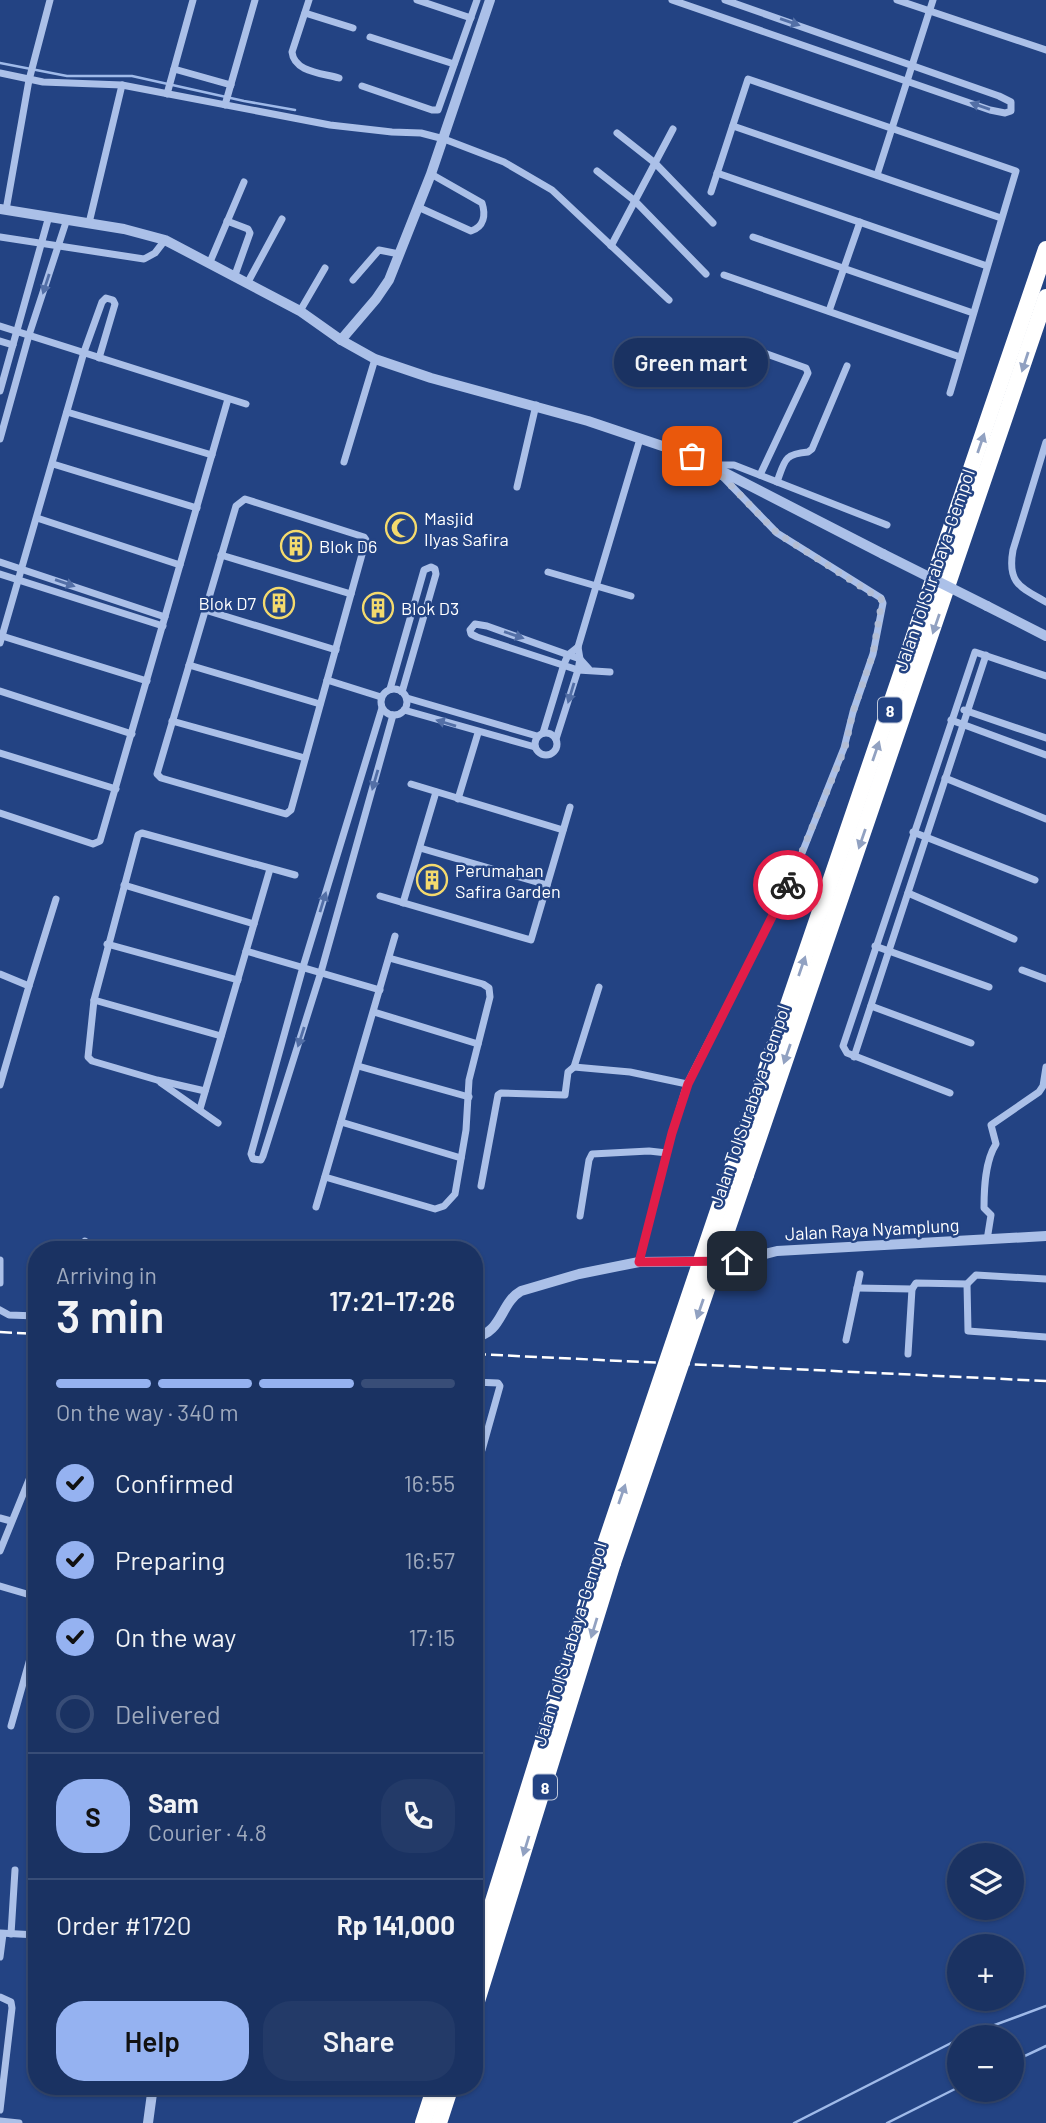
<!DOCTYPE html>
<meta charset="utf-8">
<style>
body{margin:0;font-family:Barlow,sans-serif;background:#233a68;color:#f1f3f6;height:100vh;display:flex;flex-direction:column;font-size:26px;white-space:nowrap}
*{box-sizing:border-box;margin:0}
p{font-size:23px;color:#9faabe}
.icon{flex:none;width:38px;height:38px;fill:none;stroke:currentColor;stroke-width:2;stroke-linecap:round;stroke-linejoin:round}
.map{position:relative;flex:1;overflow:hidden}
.panel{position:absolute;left:28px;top:1241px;width:455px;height:854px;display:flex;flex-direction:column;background:#1a3262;border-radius:28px;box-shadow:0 2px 5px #0004,0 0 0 2px #384d77}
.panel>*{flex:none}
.tools{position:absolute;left:947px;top:1843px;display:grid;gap:14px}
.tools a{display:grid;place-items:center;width:77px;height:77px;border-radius:50%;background:#1a3262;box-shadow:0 2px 5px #0004,0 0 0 2px #384d77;font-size:35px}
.pin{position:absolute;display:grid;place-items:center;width:60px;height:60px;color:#fff;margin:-30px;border-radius:14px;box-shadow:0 4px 10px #0006}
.courier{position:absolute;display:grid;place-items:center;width:70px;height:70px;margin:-35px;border:5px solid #e11d48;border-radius:50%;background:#fff;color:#222;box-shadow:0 2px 9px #0007}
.bubble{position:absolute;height:49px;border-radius:24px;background:#1a3262;box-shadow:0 2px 5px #0004,0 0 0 2px #384d77;font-size:23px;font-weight:600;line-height:49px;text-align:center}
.overview em{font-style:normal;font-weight:600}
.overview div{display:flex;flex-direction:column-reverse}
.overview{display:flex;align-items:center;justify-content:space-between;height:119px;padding:0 28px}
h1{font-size:46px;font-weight:600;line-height:52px}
.bar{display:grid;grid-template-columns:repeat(4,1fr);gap:10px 7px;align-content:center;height:84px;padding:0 28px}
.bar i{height:9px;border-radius:5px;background:#384d77}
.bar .selected{background:#95b2f1}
.bar p{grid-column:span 4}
.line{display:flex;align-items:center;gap:18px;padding:0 28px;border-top:2px solid #384d77}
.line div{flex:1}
.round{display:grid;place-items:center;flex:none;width:74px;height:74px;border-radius:28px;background:#233a68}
ol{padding:0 28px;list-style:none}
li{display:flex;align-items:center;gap:21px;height:77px}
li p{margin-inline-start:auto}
li .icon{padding:7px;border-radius:50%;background:#95b2f1;color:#111;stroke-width:4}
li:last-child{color:#9faabe}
li i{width:38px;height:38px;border:4px solid #384d77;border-radius:50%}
.button{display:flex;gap:14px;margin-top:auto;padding:14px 28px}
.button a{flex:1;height:80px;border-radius:28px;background:#95b2f1;color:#111;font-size:28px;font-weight:600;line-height:80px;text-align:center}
.button a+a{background:#233a68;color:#f1f3f6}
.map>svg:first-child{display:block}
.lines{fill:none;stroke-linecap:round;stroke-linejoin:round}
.stream{stroke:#9fbae9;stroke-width:2.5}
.minor{stroke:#abc0e8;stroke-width:7}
.tertiary{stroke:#abc0e8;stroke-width:10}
.motorway{stroke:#fff;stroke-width:16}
.rail{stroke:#fff;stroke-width:2.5;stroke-dasharray:12 5;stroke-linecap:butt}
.tertiary-bridge{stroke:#abc0e8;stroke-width:10}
.motorway-bridge{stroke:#fff;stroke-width:16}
.oneway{fill:#536fa6}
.oneway2{fill:#91a1c1}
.done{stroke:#b2bdd4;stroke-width:7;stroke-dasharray:0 12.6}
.route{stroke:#e11d48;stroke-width:9}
.labels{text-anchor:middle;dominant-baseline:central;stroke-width:5;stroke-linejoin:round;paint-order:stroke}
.shield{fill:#234383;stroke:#bdc7da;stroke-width:2}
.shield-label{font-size:16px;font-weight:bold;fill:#fff}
.poi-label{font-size:18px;fill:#fff;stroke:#234383;text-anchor:start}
.street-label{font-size:18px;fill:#fff;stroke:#234383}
</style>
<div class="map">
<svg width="1046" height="2123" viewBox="0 0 1046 2123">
<rect width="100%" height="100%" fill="#234383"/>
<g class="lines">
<!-- stream -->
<g class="stream">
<polyline points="0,63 67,76 132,76 244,101 295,110"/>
<polyline points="962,2037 1046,2006"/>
<polyline points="1012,2062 1046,2046"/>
<polyline points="794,2123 959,2039"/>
<polyline points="887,2123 959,2087"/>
</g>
<!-- minor -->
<g class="minor">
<path d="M309,0l-17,52c2,20 30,21 47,26"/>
<polyline points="417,0 471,18"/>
<polyline points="672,0 990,110 1005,113 1011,111 1011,102 999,96 725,0"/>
<polyline points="897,0 1046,50"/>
<polyline points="305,13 353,28"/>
<polyline points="370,37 454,64"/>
<polyline points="174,69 231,85"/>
<polyline points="0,73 43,82 122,85 330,125 392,132 421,133 444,139 504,162 552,190 669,300"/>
<polyline points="362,86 432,110 438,110 477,0"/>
<polyline points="167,94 193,0"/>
<polyline points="225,105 255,0"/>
<polyline points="733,126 1001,218"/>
<polyline points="617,133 655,163 713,223"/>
<polyline points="597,171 635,201 706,274"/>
<polyline points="717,173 987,266"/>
<polyline points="877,175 933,0"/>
<polyline points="711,192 748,79 1016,171 950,393"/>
<path d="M418,207l53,24c13,-4 15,-16 11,-28l-51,-29"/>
<polyline points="6,210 29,80 50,0"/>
<polyline points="227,221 248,229 250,233 235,275"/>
<polyline points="89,223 122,85"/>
<polyline points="0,237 144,259 155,253 165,240"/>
<polyline points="753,237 973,313"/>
<polyline points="611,246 673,129"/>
<polyline points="210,262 244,182"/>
<polyline points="724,275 960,357"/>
<polyline points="353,280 379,250 399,254"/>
<polyline points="248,282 282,219"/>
<polyline points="300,311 325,268"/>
<polyline points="829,311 860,222"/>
<polyline points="0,326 246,404"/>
<polyline points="0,341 13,345"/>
<polyline points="756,350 806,368 808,373 760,475"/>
<polyline points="0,391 49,216"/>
<polyline points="67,412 212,455"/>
<polyline points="0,439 29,335 67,219"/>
<path d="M1046,442l-33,108c-6,33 7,37 33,52"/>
<polyline points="344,462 375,359"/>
<polyline points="53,464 197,508"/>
<polyline points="712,465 734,465 887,525"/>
<path d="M777,482c8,-22 7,-28 31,-30l4,-3 35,-83"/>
<polyline points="517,487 536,405"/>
<polygon points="245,499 364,537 366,540 291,810 286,814 161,778 157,774 236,506"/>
<polyline points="37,518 180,565"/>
<polyline points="221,555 351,594"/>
<polyline points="0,562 165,617"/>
<polyline points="548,572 631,596"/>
<polyline points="0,574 163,626"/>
<polyline points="205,610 336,650"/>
<polyline points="2,636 147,681"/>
<polyline points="0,643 84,352 102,302 106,298 113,300 115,304 99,358"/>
<polyline points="189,665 320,704"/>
<polyline points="589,669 580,659 487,626 475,624 470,630 471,634 477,637 578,670 610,672"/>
<polyline points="327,680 381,697"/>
<circle cx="394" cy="702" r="13"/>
<polyline points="390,689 424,570 431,567 435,569 436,574 402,692"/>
<polyline points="0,691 132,734"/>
<polyline points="407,698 537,736"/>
<polyline points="382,708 303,967 251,1154 253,1159 261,1160 263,1156 321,972 393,715"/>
<polyline points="404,710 535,747"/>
<polyline points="964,710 1046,738"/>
<polyline points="951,720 1046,755"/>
<polyline points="172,721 305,758"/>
<circle cx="546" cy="744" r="11"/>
<polyline points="543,733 564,664 568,655 578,647"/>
<polyline points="556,739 578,670 580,659 578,647 640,439"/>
<polyline points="0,753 116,789"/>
<polyline points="945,778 1046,819"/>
<polyline points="411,784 563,830"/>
<polyline points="458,799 478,733"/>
<polyline points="0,813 93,844 100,841 228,399"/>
<polyline points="913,832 1035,880"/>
<polyline points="420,848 547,885"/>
<polyline points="124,885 254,924"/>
<polyline points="908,893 1014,939"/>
<polyline points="380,896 531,940 570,807"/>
<polyline points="403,903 436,792"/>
<polyline points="107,944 238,980"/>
<polyline points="875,946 989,987"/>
<polyline points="246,951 380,990"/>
<polyline points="1022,970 1046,979"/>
<polyline points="0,974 29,986 0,1085"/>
<polyline points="29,986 56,899"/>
<polyline points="94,1000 221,1036"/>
<polyline points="871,1006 971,1043"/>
<polyline points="374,1012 478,1044"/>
<polyline points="854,1057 986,655"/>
<polyline points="358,1066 469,1097"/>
<polyline points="574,1067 630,1072 687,1084"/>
<polyline points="161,1083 218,1123"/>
<polyline points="205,1091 157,1080 92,1061 88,1057 94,1000 138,835 142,833 295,875"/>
<polyline points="950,1093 847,1053 843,1046 975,652 1046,676"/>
<polyline points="200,1109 270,869"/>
<polyline points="341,1122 461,1158"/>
<polyline points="325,1177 435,1209 444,1206 455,1194 466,1130 469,1080 490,997 489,988 483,984 389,958"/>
<polyline points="481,1186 498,1095 501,1093 565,1095 568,1072 574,1067 599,987"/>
<polyline points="316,1207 395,936"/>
<polyline points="580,1216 589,1160 592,1154 649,1151 667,1153"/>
<path d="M987,1240l4,-25 -7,-7c0,-20 1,-47 12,-64l-5,-19 48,-33 4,-6 3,-19"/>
<polyline points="82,1250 85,1241"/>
<polyline points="0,1260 0,1283"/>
<polyline points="639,1262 672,1133 687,1084 792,878 844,748 853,712 873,654 883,603 881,598 777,533 719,473"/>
<polyline points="967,1284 968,1331 1046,1337"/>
<polyline points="857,1288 912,1289 916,1283 967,1284 976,1275 1046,1279"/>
<polyline points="0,1310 9,1315 37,1316"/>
<polyline points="846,1340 860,1274"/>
<polyline points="908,1354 912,1289"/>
<polyline points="474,1382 498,1383 500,1386 482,1450"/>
<polyline points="0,1518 11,1521"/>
<polyline points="0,1551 37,1460"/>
<polyline points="0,1586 37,1597"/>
<polyline points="11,1726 37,1634"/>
<polyline points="0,1933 37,1935"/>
<polyline points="11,1934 15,1870"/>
<polyline points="0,1957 3,1934"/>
<polyline points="0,1997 11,2002 12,2008 0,2110"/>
<polyline points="0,2121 19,2123"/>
</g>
<!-- tertiary -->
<g class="tertiary">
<polyline points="0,209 124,229 165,240 300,311 341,340 375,359 431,378 588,421 692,456 883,554"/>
<polyline points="341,340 376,299 389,280 431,174 490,0"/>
<polyline points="987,606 1046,636"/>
<path d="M474,1337c28,-3 26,-34 47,-46l58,-17 60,-12 98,-1 40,-10 269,-15"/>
<polyline points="148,2123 153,2086"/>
</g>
<!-- motorway -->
<g class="motorway">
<polyline points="732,1169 1046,249"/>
<polyline points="746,1175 1046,297"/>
<polyline points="474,1962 600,1559"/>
<polyline points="474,2011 613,1563"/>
<polyline points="423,2123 435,2086"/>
<polyline points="439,2123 451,2086"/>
</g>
<!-- rail -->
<g class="rail">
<polyline points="0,1332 37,1334"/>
<polyline points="474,1354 1046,1381"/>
</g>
<!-- tertiary-bridge -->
<polyline class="tertiary-bridge" points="883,554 987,606"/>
<!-- motorway-bridge -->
<g class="motorway-bridge">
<polyline points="600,1559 732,1169"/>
<polyline points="613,1563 746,1175"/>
</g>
</g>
<!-- one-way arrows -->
<defs><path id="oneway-solid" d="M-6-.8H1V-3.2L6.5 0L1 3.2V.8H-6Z" transform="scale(1.75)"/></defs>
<g class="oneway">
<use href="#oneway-solid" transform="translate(790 22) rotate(19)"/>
<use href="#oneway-solid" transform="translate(980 106) rotate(-161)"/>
<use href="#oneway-solid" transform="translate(46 284) rotate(108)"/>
<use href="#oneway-solid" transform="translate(65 583) rotate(19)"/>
<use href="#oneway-solid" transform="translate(514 635) rotate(19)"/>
<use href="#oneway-solid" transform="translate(571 693) rotate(107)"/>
<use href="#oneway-solid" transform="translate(446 723) rotate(-163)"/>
<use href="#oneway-solid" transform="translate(375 780) rotate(106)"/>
<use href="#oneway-solid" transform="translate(323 902) rotate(-73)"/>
<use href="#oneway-solid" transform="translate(301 1037) rotate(108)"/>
</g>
<g class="oneway2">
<use href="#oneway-solid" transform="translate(1025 362) rotate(108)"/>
<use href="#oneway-solid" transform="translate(981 443) rotate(-71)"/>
<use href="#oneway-solid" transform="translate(936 624) rotate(109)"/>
<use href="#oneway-solid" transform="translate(876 751) rotate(-71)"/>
<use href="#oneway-solid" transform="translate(862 839) rotate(109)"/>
<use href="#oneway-solid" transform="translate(802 966) rotate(-71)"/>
<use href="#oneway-solid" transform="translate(787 1054) rotate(109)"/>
<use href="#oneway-solid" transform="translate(700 1309) rotate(109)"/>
<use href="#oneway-solid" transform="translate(622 1494) rotate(-71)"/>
<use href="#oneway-solid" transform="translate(594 1628) rotate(107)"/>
<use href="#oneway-solid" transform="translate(526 1846) rotate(107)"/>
</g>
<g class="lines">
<!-- done -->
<polyline class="done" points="692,456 711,465 777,533 882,600 873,654 853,712 845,748 788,885"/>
<!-- route -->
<polyline class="route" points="737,1261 639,1262 672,1133 688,1084 788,885"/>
</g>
<!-- icons -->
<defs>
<g id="mosque-ring" transform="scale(1.575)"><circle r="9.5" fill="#234383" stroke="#f4da6d" stroke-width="1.5"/><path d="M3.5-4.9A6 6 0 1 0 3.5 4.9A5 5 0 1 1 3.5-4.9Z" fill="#f4da6d"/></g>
<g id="building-ring" transform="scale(1.575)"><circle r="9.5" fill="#234383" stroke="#f4da6d" stroke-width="1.5"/><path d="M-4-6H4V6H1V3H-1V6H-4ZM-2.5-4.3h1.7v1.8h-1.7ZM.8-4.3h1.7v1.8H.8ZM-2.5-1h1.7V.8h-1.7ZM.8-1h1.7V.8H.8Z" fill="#f4da6d"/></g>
</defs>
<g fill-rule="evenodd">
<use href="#mosque-ring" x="401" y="528"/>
<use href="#building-ring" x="296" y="546"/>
<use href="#building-ring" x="279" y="603"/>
<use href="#building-ring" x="378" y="608"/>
<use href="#building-ring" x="432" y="880"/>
</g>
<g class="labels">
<!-- shield labels -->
<g class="shield">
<rect x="878" y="697.5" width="24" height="25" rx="5"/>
<rect x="533" y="1774.5" width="24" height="25" rx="5"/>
</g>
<g class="shield-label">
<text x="890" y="710">8</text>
<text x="545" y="1787">8</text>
</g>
<!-- poi labels -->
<g class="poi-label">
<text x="424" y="518">Masjid<tspan x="424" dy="21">Ilyas Safira</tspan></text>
<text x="319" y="546">Blok D6</text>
<text x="256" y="603" text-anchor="end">Blok D7</text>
<text x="401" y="608">Blok D3</text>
<text x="455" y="870">Perumahan<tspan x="455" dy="21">Safira Garden</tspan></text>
</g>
<!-- street labels -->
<g class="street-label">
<text transform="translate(934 570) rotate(-71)">Jalan Tol Surabaya–Gempol</text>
<text transform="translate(749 1106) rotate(-71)">Jalan Tol Surabaya–Gempol</text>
<text transform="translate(872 1229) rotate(-3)">Jalan Raya Nyamplung</text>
<text transform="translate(569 1644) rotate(-73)">Jalan Tol Surabaya–Gempol</text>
</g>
</g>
</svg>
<div class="tools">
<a><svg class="icon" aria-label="layers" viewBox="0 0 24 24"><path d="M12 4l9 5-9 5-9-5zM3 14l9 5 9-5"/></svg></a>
<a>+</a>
<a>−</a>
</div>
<div class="pin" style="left:692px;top:456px;background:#ea580c"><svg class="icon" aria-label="bag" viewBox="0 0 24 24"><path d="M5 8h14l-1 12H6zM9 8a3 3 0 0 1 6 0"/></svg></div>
<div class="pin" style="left:737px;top:1261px;background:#1f2937"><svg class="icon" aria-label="home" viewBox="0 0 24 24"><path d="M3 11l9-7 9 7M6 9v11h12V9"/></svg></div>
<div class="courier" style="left:788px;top:885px"><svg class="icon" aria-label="bike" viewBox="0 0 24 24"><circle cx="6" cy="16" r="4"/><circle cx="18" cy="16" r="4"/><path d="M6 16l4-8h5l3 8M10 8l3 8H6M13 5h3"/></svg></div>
<div class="bubble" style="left:614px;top:338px;width:154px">Green mart</div>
<section class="panel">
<div class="overview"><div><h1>3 min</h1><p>Arriving in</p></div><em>17:21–17:26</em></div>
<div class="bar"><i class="selected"></i><i class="selected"></i><i class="selected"></i><i></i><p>On the way · 340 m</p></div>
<ol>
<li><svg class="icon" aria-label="check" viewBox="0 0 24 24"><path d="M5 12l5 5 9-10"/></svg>Confirmed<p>16:55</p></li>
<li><svg class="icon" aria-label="check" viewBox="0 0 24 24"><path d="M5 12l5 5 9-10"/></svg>Preparing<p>16:57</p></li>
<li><svg class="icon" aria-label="check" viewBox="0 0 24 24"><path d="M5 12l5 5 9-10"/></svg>On the way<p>17:15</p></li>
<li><i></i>Delivered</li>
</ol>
<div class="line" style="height:126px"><b class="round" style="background:#95b2f1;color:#111">S</b><div><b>Sam</b><p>Courier · 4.8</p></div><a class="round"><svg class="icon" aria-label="phone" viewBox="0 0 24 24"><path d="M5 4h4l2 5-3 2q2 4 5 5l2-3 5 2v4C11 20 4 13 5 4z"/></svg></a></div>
<div class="line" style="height:91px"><div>Order #1720</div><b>Rp 141,000</b></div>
<div class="button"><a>Help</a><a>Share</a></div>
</section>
</div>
